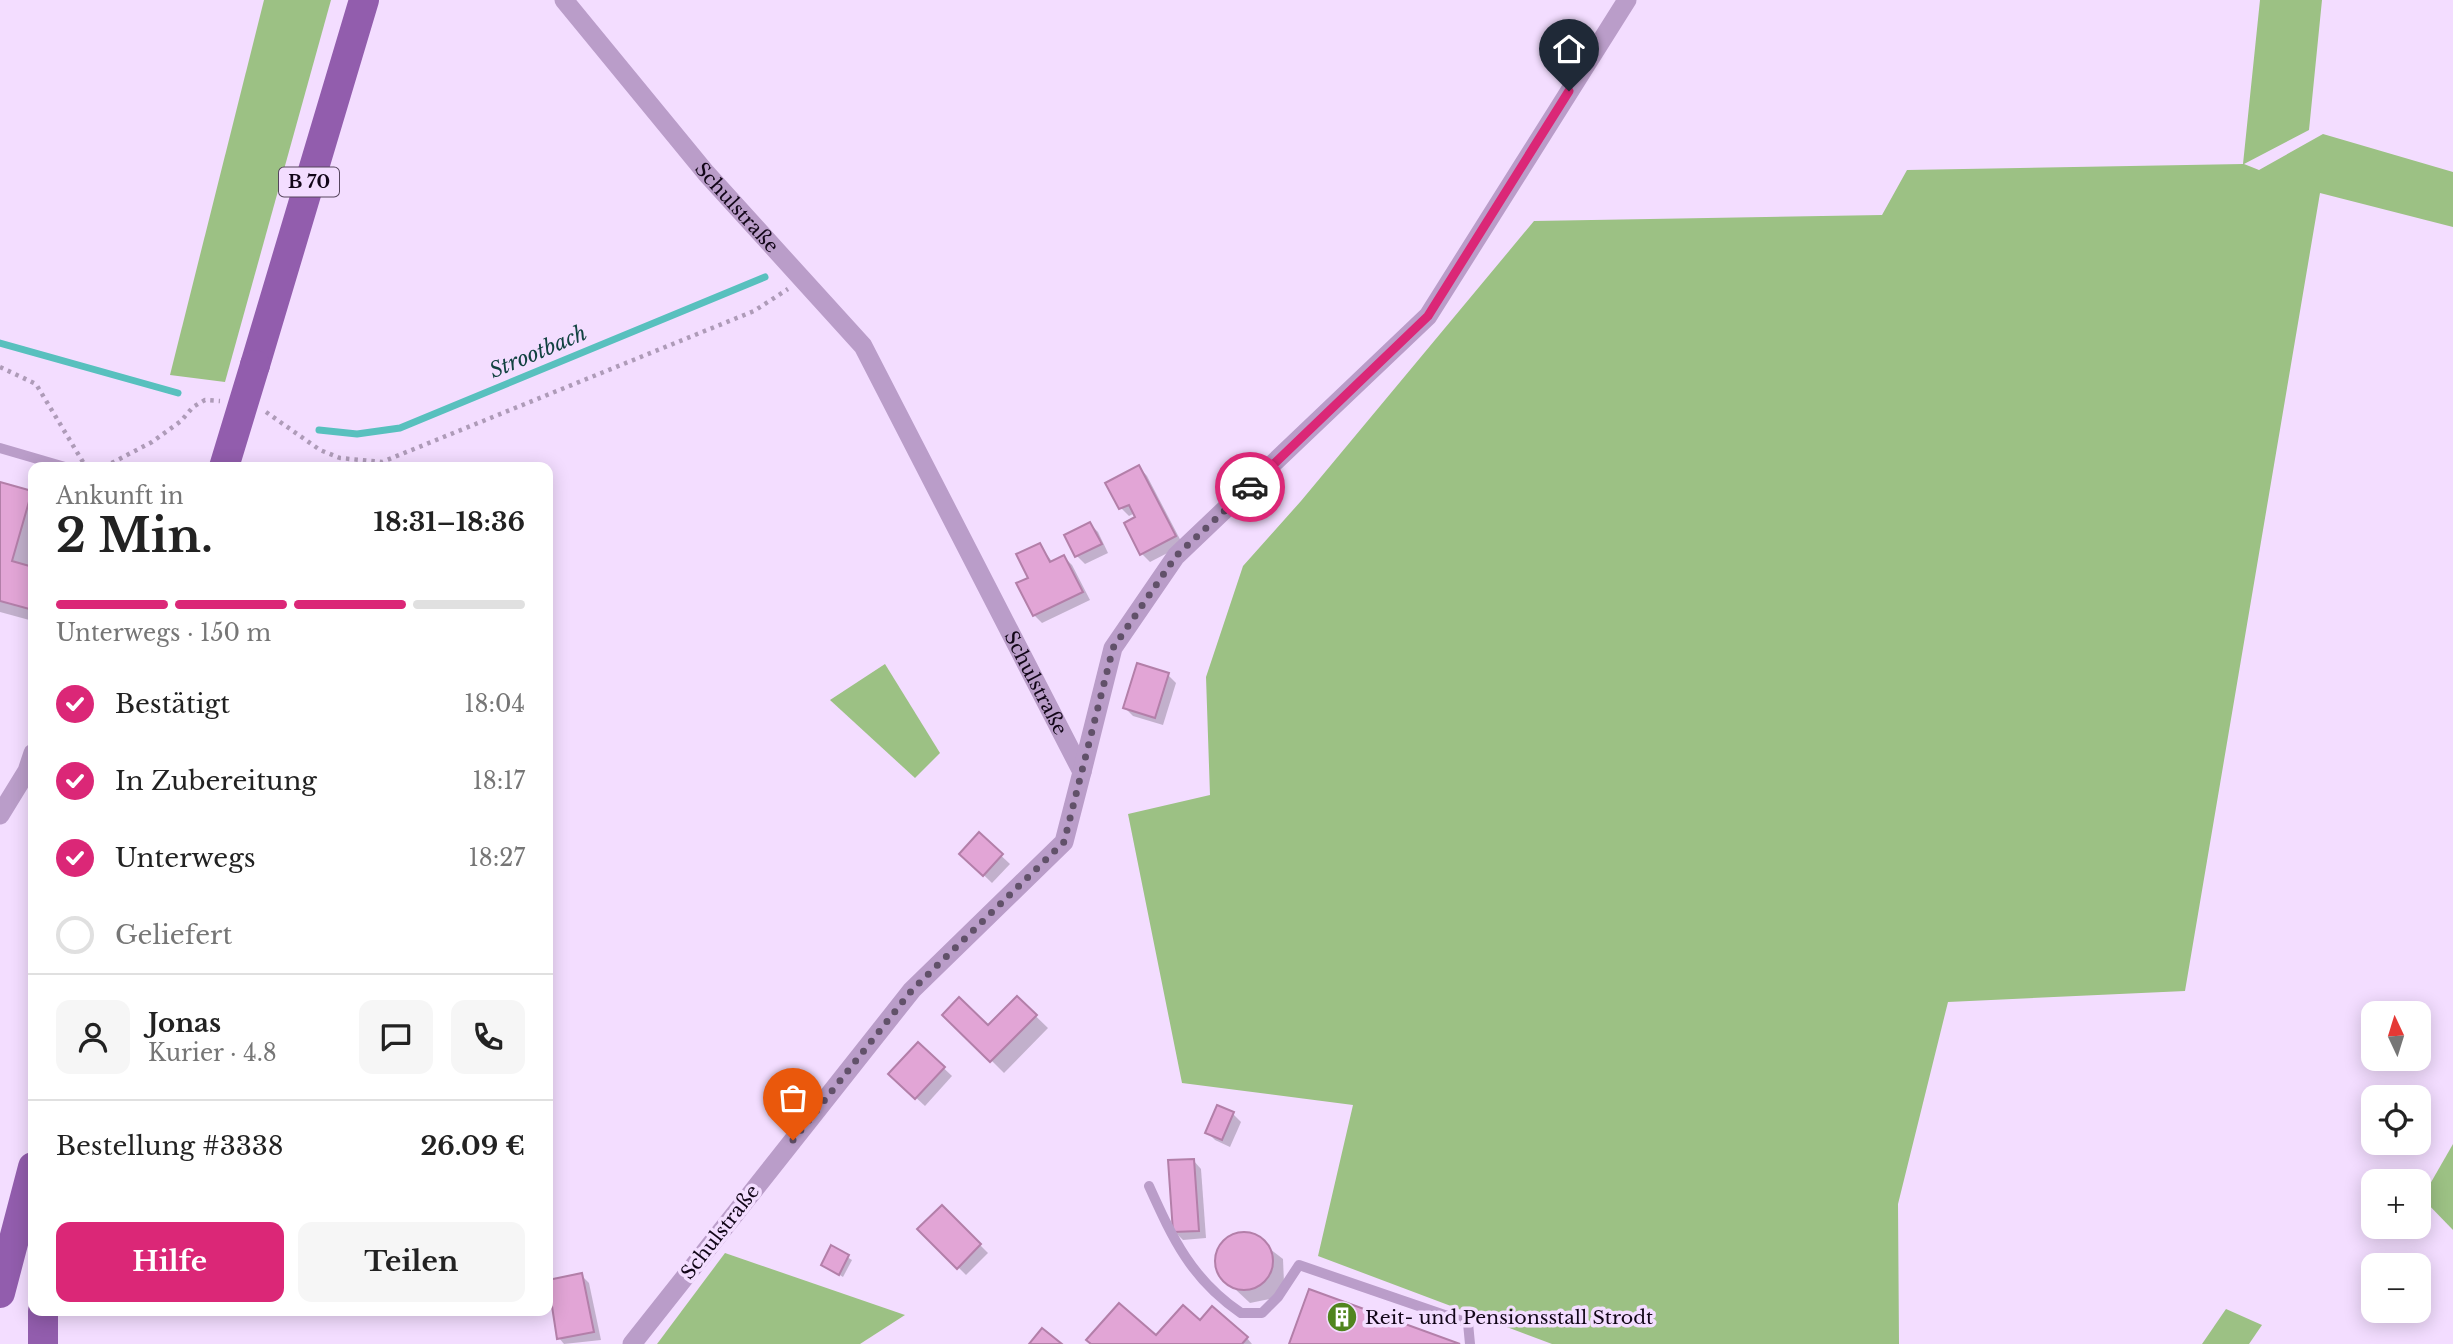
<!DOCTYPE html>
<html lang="de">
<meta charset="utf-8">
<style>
body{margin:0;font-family:"Libre Baskerville",serif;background:#f6f6f6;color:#222;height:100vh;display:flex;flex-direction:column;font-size:26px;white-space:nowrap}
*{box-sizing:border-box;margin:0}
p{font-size:23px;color:#767676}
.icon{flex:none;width:38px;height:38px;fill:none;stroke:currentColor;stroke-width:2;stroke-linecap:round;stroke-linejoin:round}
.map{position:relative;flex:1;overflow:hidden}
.side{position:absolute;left:28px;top:462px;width:525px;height:854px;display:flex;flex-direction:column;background:#fff;border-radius:14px;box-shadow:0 4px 18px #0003}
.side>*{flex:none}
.needle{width:46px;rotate:356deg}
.controls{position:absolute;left:2361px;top:1001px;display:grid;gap:14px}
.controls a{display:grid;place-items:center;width:70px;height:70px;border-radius:14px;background:#fff;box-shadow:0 4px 18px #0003;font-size:35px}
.pin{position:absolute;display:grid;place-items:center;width:60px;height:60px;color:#fff;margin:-72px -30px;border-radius:50% 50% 50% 0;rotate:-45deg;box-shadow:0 0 7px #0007}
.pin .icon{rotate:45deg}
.courier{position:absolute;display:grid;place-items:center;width:70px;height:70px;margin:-35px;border:5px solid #db2777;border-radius:50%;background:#fff;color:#222;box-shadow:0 2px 9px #0007}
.summary em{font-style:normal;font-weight:700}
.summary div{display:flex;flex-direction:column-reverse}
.summary{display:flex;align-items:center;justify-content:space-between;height:119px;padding:0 28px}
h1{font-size:46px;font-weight:700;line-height:52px}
.bar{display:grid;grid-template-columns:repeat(4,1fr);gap:10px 7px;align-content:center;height:84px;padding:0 28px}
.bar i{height:9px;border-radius:5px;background:#e0e0e0}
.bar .selected{background:#db2777}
.bar p{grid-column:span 4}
.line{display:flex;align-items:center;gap:18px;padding:0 28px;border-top:2px solid #e0e0e0}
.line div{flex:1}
.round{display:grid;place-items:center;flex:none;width:74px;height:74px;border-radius:14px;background:#f6f6f6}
ol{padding:0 28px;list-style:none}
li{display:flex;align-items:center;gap:21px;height:77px}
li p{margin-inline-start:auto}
li .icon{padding:7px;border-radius:50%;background:#db2777;color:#fff;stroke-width:4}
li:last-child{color:#767676}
li i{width:38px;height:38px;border:4px solid #e0e0e0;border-radius:50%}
.cta{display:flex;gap:14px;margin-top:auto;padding:14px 28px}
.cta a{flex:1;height:80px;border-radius:14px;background:#db2777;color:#fff;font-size:28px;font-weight:700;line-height:80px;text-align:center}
.cta a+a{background:#f6f6f6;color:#222}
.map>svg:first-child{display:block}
.green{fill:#9cc184}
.shadow{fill:#0003}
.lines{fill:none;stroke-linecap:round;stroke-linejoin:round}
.stream{stroke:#58c0be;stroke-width:7}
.building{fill:#e2a5d6;stroke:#b37fa9;stroke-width:2}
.path{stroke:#ae9bb8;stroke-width:4.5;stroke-dasharray:3.5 5;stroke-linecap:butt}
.lane{stroke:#ba9dc9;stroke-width:10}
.street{stroke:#ba9dc9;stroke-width:19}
.primary{stroke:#925dad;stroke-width:30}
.primary-bridge{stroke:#925dad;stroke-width:30}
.done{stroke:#615169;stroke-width:7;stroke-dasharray:0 12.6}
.route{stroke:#db2777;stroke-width:9}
.labels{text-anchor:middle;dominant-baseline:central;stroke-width:7;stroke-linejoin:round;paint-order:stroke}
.shield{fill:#f3ddff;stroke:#56465d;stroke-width:2}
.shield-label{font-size:18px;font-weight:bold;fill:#120618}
.street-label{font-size:19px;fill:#120618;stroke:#f3ddff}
.poi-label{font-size:19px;fill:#120618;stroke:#f3ddff;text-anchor:start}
.water-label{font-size:21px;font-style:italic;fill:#124241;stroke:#f3ddff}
</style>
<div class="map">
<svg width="2453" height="1344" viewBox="0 0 2453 1344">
<rect width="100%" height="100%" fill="#f3ddff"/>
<!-- green -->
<g class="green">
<polygon points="264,0 331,0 225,382 170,375"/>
<polygon points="2260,0 2322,0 2309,130 2244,164 2259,170 2323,134 2453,172 2453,227 2320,193 2185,991 1948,1002 1898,1204 1899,1344 1552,1344 1318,1256 1353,1105 1182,1083 1128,814 1210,795 1206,677 1243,566 1301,501 1534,221 1882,215 1907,170 2243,164"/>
<polygon points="885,664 940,753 915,778 830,700"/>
<polygon points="2453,1144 2453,1230 2422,1198"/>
<polygon points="725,1253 905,1315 860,1344 657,1344"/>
<polygon points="2226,1309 2262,1325 2249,1344 2202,1344"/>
</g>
<!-- shadow -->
<g class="shadow">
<polygon points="1139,467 1147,476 1183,545 1150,562 1142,554 1135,513 1129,516 1121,508"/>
<polygon points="0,484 33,494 33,621 0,612"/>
<polygon points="1090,524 1098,532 1108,553 1085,564 1077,556 1067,536"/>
<polygon points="1040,545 1053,563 1064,557 1072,565 1090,600 1042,623 1034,615"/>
<polygon points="1168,675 1176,683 1163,725 1133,716 1125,708"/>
<polygon points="979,835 1010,864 992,883 962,854"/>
<polygon points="1017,998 1048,1028 1004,1073 945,1014 988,1027"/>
<polygon points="918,1044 952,1076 925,1106 899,1082"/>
<polygon points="1233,1114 1241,1122 1230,1147 1215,1140 1207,1132"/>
<polygon points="1193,1160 1201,1169 1206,1238 1183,1240 1175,1232"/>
<polygon points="942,1207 988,1253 966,1275 920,1229"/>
<polygon points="1249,1233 1283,1259 1284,1283 1274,1298 1250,1303 1221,1276 1215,1257 1228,1236"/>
<polygon points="832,1248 852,1260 843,1277 823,1264"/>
<polygon points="581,1275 589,1283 601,1340 564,1344 559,1338 548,1282"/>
<polygon points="1200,1322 1247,1338 1252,1344 1093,1344 1156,1338"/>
</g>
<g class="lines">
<!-- stream -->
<g class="stream">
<polyline points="0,343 178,393"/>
<polyline points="319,430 357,434 400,428 765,277"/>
</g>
</g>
<!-- building -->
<g class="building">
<polygon points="1139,465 1176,536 1140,555 1124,523 1135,517 1129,505 1119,509 1105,483"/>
<polygon points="0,482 32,491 12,561 33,567 33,610 0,601"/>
<polygon points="1090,522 1102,544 1075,557 1064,535"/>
<polygon points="1040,543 1050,562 1064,555 1083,592 1033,616 1016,583 1028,578 1016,554"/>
<polygon points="1137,663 1169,673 1155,718 1123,708"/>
<polygon points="979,832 1003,854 983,876 959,854"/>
<polygon points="1017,996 1037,1015 990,1062 942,1015 959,997 988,1025"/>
<polygon points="918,1042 945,1067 915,1099 888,1074"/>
<polygon points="1217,1105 1234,1112 1222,1140 1205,1133"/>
<polygon points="1194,1159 1199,1231 1173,1232 1168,1160"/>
<polygon points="942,1205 981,1244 957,1269 917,1229"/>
<circle cx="1244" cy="1261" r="29"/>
<polygon points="831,1245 849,1255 839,1275 821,1265"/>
<polygon points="582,1273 594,1332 557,1339 548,1280"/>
<polygon points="1309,1289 1460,1344 1289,1344"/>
<polygon points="1119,1303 1156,1335 1183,1305 1200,1320 1212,1306 1248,1337 1242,1344 1091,1344 1086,1340"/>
<polygon points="1042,1328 1062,1344 1029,1344"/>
</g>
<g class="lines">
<!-- path -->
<g class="path">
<polyline points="0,367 36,384 86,467"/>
<polyline points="266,412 320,450 340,458 382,462 754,311 788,289"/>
<polyline points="104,467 152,442 181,421 193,407 205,400 220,401"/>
</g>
<!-- lane -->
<g class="lane">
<polyline points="0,448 65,467"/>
<path d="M1149,1186c24,53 42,93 92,127h21l16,-16 21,-32 169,58 2,21"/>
</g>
<!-- street -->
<g class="street">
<path id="s1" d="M564,0l142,173 157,173 219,426 -18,70 -152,148 -280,354"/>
<polyline points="1082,772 1113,648 1176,556 1428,316 1627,0"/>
<polyline points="0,815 27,771 33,753"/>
</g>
<!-- primary -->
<g class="primary">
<polyline points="255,365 364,0"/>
<polyline points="0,1293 33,1167"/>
<polyline points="43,1311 43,1344"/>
</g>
<!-- primary-bridge -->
<polyline class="primary-bridge" points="224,467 255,365"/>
</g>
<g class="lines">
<!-- done -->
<polyline class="done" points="793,1140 912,990 1064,842 1113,648 1176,556 1250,487"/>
<!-- route -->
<polyline class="route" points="1250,487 1428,316 1569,91"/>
</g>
<!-- icons -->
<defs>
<g id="building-disc" transform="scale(1.575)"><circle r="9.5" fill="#50851e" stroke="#f3ddff"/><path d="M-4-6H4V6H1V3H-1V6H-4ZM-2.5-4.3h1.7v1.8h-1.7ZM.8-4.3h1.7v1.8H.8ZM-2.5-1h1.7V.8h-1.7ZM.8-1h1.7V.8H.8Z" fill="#fff"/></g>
</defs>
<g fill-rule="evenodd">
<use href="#building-disc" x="1342" y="1317"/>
</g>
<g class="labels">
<!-- shield labels -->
<rect class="shield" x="279" y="167.5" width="60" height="29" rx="5"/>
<g class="shield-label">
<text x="309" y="182">B 70</text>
</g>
<!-- street labels -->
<g class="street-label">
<text stroke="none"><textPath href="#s1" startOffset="270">Schulstraße</textPath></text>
<text stroke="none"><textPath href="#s1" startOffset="836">Schulstraße</textPath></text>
<text transform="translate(720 1232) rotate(-52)">Schulstraße</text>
</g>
<!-- poi labels -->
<g class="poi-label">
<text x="1365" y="1317">Reit- und Pensionsstall Strodt</text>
</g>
<!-- water labels -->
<g class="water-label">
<text transform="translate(538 352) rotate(-23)">Strootbach</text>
</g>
</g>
</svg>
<div class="controls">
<a><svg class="needle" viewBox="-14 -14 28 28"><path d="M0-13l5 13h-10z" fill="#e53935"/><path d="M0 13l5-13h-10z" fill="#767676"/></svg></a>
<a><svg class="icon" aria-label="locate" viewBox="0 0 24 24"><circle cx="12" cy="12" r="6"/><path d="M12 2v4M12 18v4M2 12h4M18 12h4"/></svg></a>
<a>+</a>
<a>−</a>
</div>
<div class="pin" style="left:793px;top:1140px;background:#ea580c"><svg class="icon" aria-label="bag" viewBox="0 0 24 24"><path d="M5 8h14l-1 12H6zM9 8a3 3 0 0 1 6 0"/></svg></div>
<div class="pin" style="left:1569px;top:91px;background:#1f2937"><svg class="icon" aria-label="home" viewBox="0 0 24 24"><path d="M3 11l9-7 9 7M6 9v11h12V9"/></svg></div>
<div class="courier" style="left:1250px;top:487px"><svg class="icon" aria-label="car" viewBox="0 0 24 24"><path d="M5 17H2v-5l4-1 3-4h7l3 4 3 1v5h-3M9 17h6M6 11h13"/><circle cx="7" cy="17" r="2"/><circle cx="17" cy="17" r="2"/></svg></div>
<section class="side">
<div class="summary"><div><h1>2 Min.</h1><p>Ankunft in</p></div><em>18:31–18:36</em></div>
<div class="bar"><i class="selected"></i><i class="selected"></i><i class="selected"></i><i></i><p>Unterwegs · 150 m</p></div>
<ol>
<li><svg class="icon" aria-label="check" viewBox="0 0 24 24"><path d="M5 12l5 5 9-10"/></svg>Bestätigt<p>18:04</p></li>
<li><svg class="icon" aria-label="check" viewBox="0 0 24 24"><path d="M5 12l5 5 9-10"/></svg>In Zubereitung<p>18:17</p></li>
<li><svg class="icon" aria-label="check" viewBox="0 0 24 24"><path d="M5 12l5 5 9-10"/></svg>Unterwegs<p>18:27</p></li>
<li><i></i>Geliefert</li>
</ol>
<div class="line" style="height:126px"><a class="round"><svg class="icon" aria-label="person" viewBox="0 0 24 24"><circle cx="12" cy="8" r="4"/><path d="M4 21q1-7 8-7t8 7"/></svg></a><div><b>Jonas</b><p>Kurier · 4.8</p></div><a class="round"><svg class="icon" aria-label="chat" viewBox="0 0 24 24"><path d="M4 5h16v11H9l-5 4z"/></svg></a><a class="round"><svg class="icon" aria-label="phone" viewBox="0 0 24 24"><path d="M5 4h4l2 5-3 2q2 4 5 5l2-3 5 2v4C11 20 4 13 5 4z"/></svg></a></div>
<div class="line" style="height:91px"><div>Bestellung #3338</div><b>26.09 €</b></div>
<div class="cta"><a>Hilfe</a><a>Teilen</a></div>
</section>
</div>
